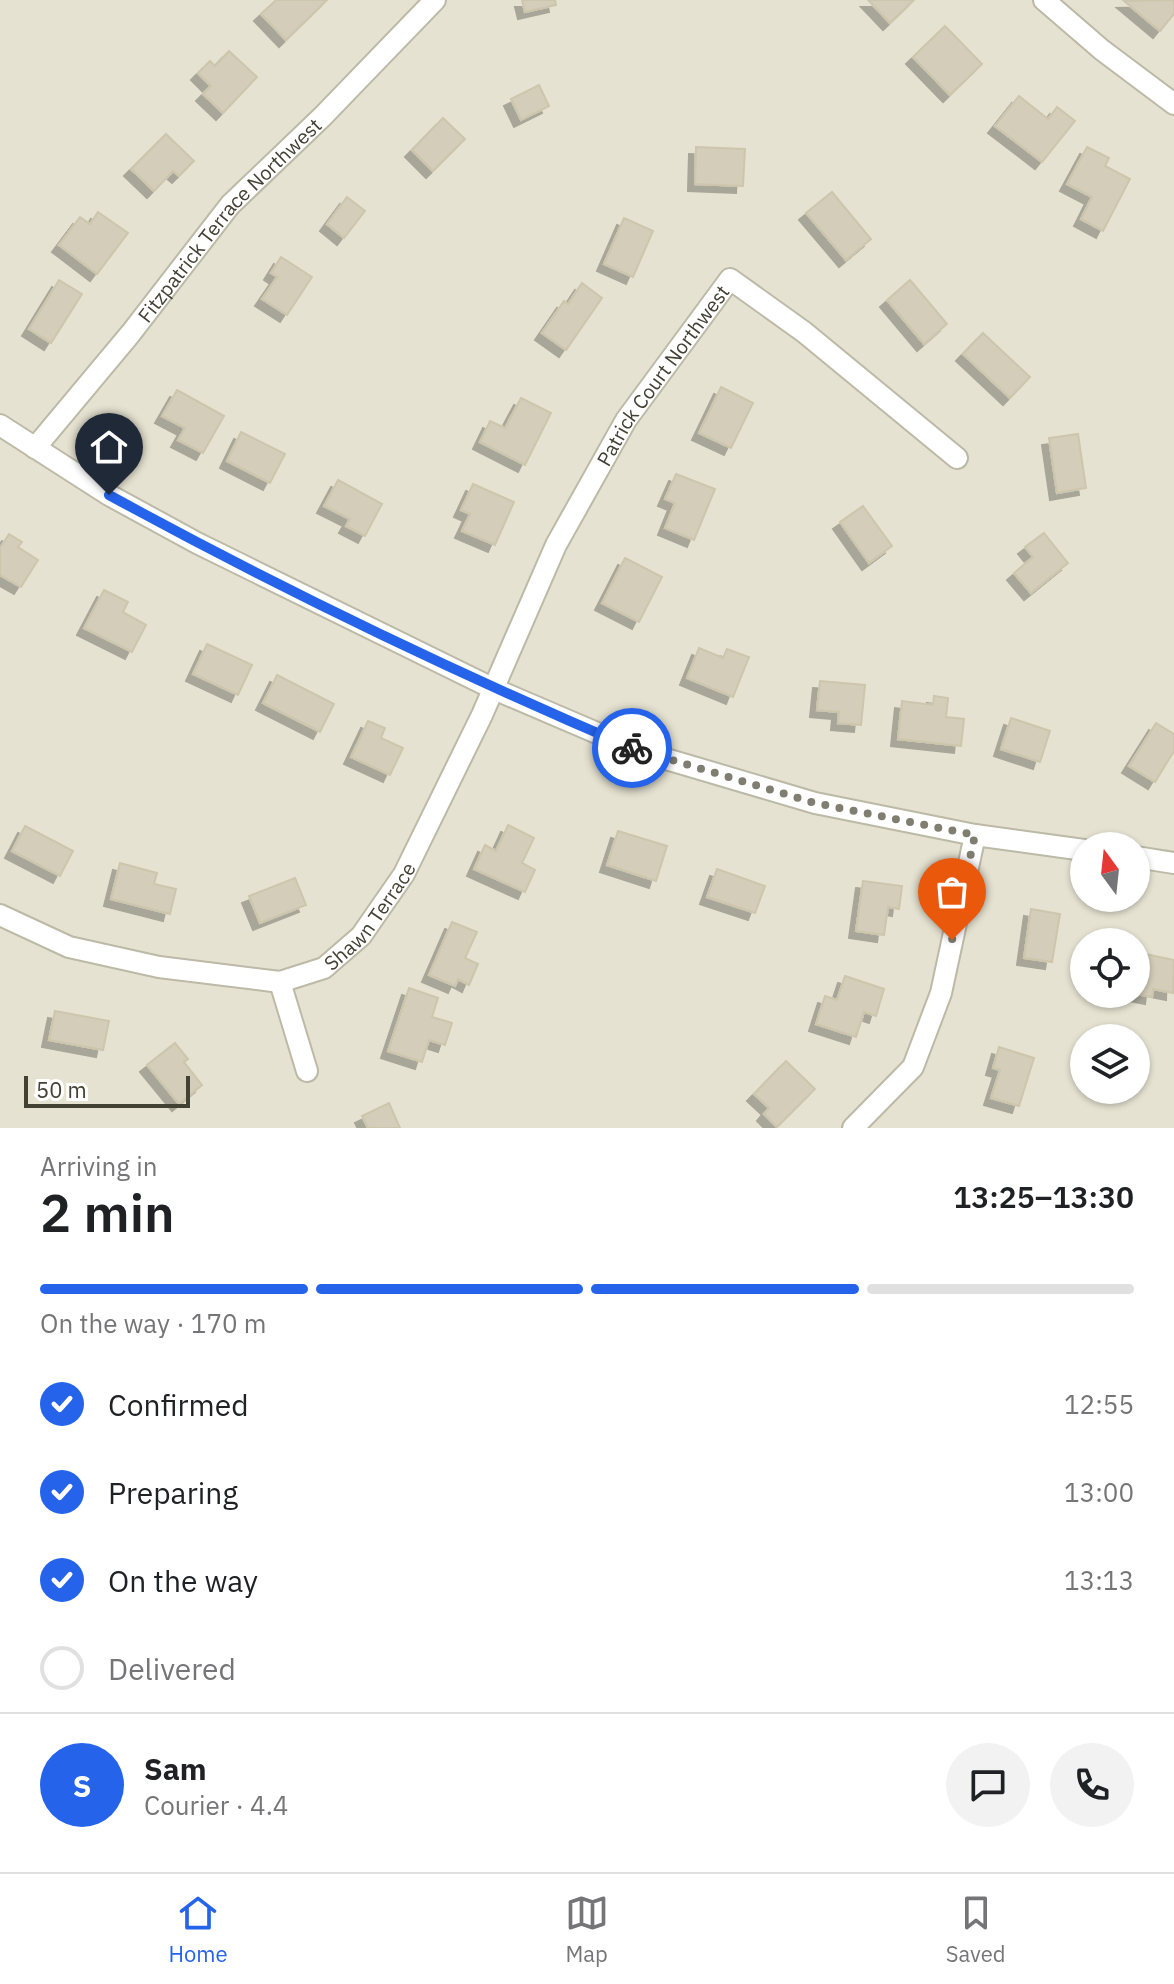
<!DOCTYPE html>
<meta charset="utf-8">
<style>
body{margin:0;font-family:"IBM Plex Sans",sans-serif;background:#f2f2f2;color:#202124;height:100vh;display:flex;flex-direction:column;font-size:30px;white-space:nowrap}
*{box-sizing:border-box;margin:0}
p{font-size:26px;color:#757577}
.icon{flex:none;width:44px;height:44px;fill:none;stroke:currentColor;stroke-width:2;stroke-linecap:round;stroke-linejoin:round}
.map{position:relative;height:1128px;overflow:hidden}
.side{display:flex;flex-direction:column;background:#fff;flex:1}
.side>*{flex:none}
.needle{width:52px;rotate:345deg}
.buttons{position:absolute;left:1070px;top:832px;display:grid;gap:16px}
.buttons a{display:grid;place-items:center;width:80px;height:80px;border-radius:50%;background:#fff;box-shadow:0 2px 6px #0004;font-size:40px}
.scale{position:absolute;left:24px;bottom:20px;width:166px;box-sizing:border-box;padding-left:8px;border:4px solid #434034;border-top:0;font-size:22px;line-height:28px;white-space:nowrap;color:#434034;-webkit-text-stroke:6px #fff;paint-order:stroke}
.pin{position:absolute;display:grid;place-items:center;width:68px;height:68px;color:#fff;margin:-82px -34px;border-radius:50% 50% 50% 0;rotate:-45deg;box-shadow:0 0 8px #0007}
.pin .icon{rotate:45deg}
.courier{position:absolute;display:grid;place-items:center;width:80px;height:80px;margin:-40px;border:6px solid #2563eb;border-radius:50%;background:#fff;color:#222;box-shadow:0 2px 10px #0007}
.summary em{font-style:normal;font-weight:600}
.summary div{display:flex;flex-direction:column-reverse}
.summary{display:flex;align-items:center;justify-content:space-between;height:136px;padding:0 40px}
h1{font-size:52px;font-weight:600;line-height:60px}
.bar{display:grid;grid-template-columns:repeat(4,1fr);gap:12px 8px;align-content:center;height:96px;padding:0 40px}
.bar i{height:10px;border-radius:6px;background:#e0e0e0}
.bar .selected{background:#2563eb}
.bar p{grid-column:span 4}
.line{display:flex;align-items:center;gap:20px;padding:0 40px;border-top:2px solid #e0e0e0}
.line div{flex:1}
.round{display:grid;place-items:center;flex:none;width:84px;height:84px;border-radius:42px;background:#f2f2f2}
ol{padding:0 40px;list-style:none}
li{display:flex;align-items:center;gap:24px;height:88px}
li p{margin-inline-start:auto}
li .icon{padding:8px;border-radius:50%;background:#2563eb;color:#fff;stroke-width:4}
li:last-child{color:#757577}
li i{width:44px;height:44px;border:4px solid #e0e0e0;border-radius:50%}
.dock{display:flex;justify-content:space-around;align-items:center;height:112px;border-top:2px solid #e0e0e0;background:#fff;font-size:22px;color:#757577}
.dock a{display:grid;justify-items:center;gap:4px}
.dock .selected{color:#2563eb}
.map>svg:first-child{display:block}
.residential{fill:#e5e2d1;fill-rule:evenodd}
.building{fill:#d3cdb9;stroke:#cdc6ac;stroke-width:2;filter:url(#shadow)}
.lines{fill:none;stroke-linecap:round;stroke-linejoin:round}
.street-casing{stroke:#bcb9a6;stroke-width:24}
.street{stroke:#fff;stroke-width:20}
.done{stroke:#807e71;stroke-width:8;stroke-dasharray:0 14.4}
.route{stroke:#2563eb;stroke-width:10}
.labels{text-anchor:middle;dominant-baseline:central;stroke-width:6;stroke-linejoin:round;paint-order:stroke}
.street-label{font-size:20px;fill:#434034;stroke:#fff}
</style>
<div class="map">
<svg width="1174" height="1128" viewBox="0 0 1174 1128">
<defs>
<filter id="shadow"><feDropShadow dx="-7" dy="7" stdDeviation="0" flood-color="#0004"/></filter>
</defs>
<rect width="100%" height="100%" fill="#f1f0e3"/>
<!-- residential -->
<path class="residential" d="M0,0h1174v1128h-1174zM1084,846h52v52h-52zM1084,942h52v52h-52zM1084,1038h52v52h-52z"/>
<!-- building -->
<g class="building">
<polygon points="276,0 327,0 286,40 261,14"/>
<polygon points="522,0 555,0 556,5 525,12"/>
<polygon points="868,0 914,0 890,23"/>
<polygon points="1174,0 1174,14 1160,31 1124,1"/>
<polygon points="945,26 982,64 950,95 913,57"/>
<polygon points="229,51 257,77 223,113 203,94 211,86 198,73 210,61 215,66"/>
<polygon points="539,85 549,106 521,120 511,99"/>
<polygon points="1019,96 1048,119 1057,107 1075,121 1042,162 995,126"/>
<polygon points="443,118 465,139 433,171 412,150"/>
<polygon points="166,134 194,161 179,176 173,171 154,191 131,169"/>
<polygon points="696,147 745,149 743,186 695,184"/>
<polygon points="1087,147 1109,158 1105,166 1130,179 1103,231 1081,219 1092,197 1067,184"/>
<polygon points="832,192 871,239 846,260 806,213"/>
<polygon points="347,197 365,211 344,238 327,224"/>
<polygon points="98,212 128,233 97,274 59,245 80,217 90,224"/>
<polygon points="624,218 653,231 633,277 604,264"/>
<polygon points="281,257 312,277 287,315 262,299 277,277 271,273"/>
<polygon points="59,280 82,294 51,343 29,329"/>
<polygon points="910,280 947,324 924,344 887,300"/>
<polygon points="582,283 602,298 566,350 542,333 564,301 568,304"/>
<polygon points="983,333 1030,377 1010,398 963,354"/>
<polygon points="721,387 753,403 731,448 699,433"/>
<polygon points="177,390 224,416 203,453 178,440 185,428 162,416"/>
<polygon points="521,398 551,413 525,465 480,442 490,421 505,428"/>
<polygon points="241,432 285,454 270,483 227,461"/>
<polygon points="1078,434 1086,488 1057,493 1049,438"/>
<polygon points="676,474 715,489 694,540 665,528 675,503 665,499"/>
<polygon points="338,480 382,504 365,536 346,526 350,519 324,506"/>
<polygon points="473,484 514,502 495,545 462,531 470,514 461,510"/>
<polygon points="863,506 892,546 869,563 840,522"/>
<polygon points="1044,533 1068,563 1031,593 1014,573 1033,557 1025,547"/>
<polygon points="9,534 22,542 18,547 38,560 21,587 0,575 0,548"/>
<polygon points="625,558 662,577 639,622 602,603"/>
<polygon points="104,590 128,602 123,612 146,625 132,652 84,628"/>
<polygon points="207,644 252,665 238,695 193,674"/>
<polygon points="699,648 723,658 727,649 749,657 733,697 687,678"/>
<polygon points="277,675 334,704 320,732 263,703"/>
<polygon points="820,681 865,685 861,725 838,723 839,712 817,710"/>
<polygon points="934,696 948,698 946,717 964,719 961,746 898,739 902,701 933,705"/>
<polygon points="1011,718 1050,731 1040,762 1001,749"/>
<polygon points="368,721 385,728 381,738 403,748 390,775 351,757"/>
<polygon points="1156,723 1174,734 1174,751 1155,782 1129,766"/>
<polygon points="508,825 534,838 522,863 535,870 525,892 474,869 485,845 496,851"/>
<polygon points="25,826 73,851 60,876 12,851"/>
<polygon points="618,831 667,846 656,881 607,865"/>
<polygon points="120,863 157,873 154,884 176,889 170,914 111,899"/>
<polygon points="717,869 765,886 755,913 707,897"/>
<polygon points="295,878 306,905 260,923 249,896"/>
<polygon points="863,881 902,886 899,909 888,907 884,935 856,931"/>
<polygon points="1031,909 1060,914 1052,962 1024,958"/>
<polygon points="452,922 477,932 465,958 478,964 469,985 458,979 455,986 429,975"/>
<polygon points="1136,952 1174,960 1173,993 1153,989 1152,997 1136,994"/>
<polygon points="845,976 884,989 876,1016 864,1012 856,1037 816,1024 825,996 837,1000"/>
<polygon points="409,988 438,998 432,1017 452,1023 445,1045 429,1040 422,1062 388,1051"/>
<polygon points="55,1011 109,1021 103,1050 49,1040"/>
<polygon points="175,1043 188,1059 184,1062 202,1085 179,1104 147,1065"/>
<polygon points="999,1047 1034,1058 1019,1106 991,1098 1000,1070 993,1068"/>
<polygon points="786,1061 815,1089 777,1127 764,1114 769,1108 754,1094"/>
<polygon points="389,1103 400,1128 368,1128 362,1116"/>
</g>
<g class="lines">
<!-- street casing -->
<g class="street-casing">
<g id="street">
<polyline points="1044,0 1102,50 1174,104"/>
<polyline points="0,425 109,495 197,543 494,689 639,751 815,803 975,835 1084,850"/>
<path id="s1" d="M35,448l96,-115 99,-128 93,-89 112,-116"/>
<polyline points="1136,857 1174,863"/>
<path id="s2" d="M0,915l69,32 90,20 121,15 44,-14 37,-32 43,-62 78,-159 74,-170 70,-125 104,-141 74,53 153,126"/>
<polyline points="280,982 307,1071"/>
<polyline points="853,1128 913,1067 941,993 975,835"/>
</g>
</g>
<!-- street -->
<use href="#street" class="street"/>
</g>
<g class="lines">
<!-- done -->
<polyline class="done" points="632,748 815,803 975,835 952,940"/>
<!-- route -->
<path class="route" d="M109,495c170,93 345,177 523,253"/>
</g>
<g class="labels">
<!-- street labels -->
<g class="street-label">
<text stroke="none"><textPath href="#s1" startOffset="300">Fitzpatrick Terrace Northwest</textPath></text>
<text stroke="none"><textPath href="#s2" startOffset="1024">Patrick Court Northwest</textPath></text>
<text stroke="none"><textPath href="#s2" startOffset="406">Shawn Terrace</textPath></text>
</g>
</g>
</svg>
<div class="buttons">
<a><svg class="needle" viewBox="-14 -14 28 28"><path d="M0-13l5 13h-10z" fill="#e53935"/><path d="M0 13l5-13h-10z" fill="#757577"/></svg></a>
<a><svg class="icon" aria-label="locate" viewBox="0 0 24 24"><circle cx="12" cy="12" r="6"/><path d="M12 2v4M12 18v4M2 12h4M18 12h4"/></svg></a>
<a><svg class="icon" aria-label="layers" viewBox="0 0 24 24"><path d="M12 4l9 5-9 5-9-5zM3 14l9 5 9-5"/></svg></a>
</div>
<div class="scale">50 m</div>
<div class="pin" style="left:952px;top:940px;background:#ea580c"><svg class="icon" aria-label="bag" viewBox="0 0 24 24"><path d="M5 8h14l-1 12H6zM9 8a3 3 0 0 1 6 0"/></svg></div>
<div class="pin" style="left:109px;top:495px;background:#1f2937"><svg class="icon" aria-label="home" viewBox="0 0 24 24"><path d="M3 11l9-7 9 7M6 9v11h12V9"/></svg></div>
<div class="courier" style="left:632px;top:748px"><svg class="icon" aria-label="bike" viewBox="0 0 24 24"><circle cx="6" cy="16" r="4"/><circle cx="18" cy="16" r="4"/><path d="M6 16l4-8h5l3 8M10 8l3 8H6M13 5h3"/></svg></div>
</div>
<section class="side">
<div class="summary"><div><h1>2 min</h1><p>Arriving in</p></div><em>13:25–13:30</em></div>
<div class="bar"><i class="selected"></i><i class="selected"></i><i class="selected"></i><i></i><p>On the way · 170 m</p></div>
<ol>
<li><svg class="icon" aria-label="check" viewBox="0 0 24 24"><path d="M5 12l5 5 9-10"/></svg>Confirmed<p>12:55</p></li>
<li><svg class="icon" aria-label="check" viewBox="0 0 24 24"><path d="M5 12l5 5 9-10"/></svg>Preparing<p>13:00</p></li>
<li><svg class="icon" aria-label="check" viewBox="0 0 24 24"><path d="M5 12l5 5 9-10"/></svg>On the way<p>13:13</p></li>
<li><i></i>Delivered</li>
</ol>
<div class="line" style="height:144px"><b class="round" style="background:#2563eb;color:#fff">S</b><div><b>Sam</b><p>Courier · 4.4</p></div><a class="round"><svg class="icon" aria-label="chat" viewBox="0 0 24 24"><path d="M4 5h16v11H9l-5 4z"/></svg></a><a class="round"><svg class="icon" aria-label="phone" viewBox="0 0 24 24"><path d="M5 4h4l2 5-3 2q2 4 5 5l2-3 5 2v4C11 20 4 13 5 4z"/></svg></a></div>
</section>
<nav class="dock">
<a class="selected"><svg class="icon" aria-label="home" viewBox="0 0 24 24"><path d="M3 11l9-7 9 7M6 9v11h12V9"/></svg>Home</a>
<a><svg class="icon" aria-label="map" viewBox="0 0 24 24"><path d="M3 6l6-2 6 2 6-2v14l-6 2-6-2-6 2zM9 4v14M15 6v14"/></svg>Map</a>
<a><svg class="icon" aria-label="saved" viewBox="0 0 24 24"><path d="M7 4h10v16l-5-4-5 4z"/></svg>Saved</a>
</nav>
